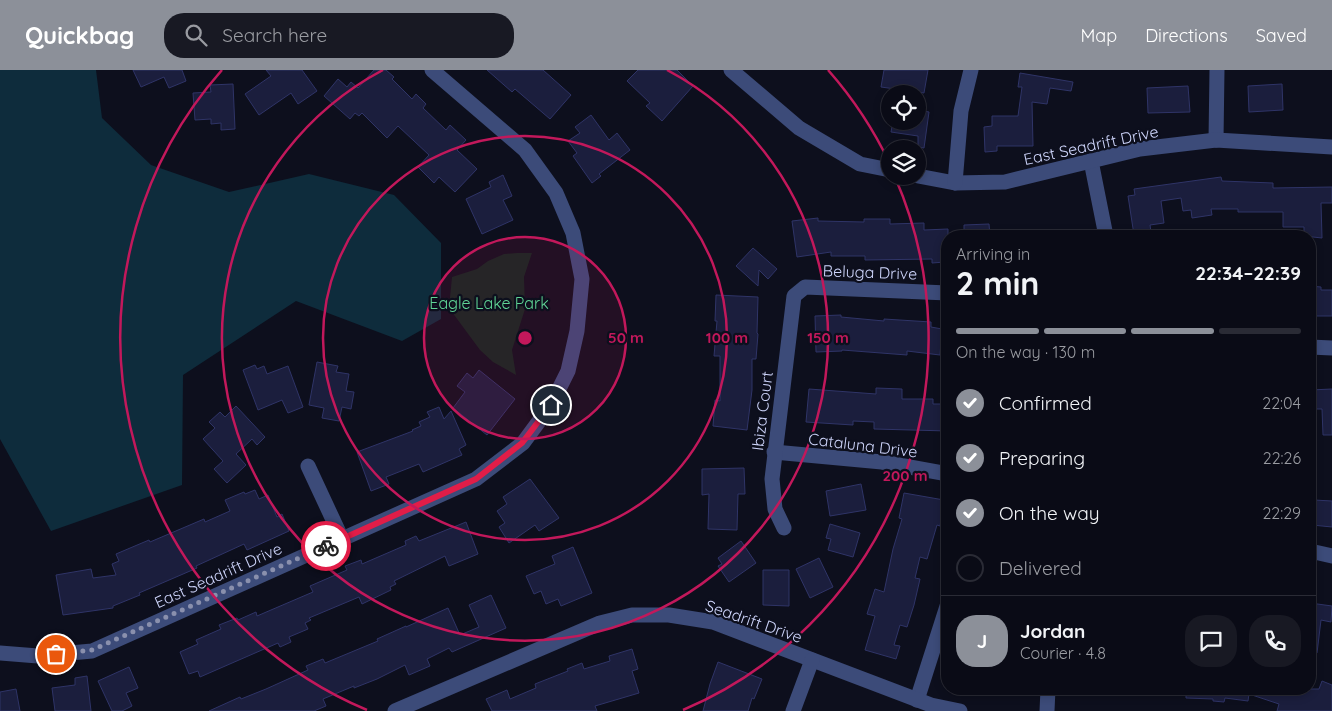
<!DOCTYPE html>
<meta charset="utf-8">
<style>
body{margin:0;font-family:Quicksand,sans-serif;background:#181923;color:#f1f3f6;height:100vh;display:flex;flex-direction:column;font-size:19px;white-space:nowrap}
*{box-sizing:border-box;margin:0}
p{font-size:16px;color:#999ba1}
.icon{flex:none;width:28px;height:28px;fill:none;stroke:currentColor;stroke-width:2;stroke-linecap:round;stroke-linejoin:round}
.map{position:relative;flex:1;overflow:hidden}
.drawer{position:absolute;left:941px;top:160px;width:375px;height:465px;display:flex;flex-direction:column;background:#0a0b16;border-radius:20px;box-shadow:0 2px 8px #0003,0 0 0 1px #2a2b35}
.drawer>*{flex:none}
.controls{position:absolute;left:881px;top:15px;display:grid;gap:10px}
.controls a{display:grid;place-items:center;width:45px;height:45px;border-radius:50%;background:#0a0b16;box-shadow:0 2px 8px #0003,0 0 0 1px #2a2b35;font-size:25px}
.pin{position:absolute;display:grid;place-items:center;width:42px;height:42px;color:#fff;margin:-21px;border:2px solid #fff;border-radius:50%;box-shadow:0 1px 5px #0007}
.courier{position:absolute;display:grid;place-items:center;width:50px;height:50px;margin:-25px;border:4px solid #e11d48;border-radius:50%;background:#fff;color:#222;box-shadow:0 1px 6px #0007}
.headline em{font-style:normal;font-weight:700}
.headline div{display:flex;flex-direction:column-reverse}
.headline{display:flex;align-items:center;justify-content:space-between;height:85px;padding:0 15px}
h1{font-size:32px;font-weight:700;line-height:38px}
.bar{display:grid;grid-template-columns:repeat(4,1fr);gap:8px 5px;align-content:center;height:60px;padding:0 15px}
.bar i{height:6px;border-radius:4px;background:#2a2b35}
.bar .active{background:#8c9099}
.bar p{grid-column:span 4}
.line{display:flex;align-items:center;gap:12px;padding:0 15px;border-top:1px solid #2a2b35}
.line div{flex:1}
.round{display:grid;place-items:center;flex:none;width:52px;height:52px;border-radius:20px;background:#181923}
ol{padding:0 15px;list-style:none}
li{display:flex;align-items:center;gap:15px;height:55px}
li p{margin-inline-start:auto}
li .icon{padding:5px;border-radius:50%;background:#8c9099;color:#fff;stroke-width:4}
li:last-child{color:#999ba1}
li i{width:28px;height:28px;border:2px solid #2a2b35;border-radius:50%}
header{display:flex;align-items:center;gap:30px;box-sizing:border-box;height:70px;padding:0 25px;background:#8c9099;color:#fff}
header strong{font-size:24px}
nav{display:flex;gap:28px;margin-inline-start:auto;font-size:18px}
.search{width:350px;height:45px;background:#181923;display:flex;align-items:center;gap:12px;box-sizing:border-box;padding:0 18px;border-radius:20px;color:#999ba1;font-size:19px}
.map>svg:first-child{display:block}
.green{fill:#112720}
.water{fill:#0e2c3c}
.building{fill:#1b1e3d;stroke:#2f3467}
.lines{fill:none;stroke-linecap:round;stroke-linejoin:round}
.minor{stroke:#3c4b79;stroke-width:15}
.done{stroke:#8a90ad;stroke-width:5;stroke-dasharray:0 9}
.route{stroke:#e11d48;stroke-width:6}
.ring{fill:none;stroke:#c2185b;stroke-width:2.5}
.labels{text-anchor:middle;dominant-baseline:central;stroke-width:4.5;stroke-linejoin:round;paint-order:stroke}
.street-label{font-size:16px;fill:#ced5fb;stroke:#0d0f1d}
.park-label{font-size:16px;fill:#60d596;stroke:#0d0f1d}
.centre{fill:#c2185b;stroke:#0d0f1d;stroke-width:2.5}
.ring-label{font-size:15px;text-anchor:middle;font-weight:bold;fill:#c2185b;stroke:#0d0f1d;stroke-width:4.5;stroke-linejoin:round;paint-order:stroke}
</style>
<header>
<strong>Quickbag</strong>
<div class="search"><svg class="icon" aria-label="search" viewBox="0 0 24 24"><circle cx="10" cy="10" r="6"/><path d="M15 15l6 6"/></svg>Search here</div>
<nav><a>Map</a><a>Directions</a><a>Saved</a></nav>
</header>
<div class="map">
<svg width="1332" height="641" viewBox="0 0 1332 641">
<rect width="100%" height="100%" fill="#0d0f1d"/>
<!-- green -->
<polygon class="green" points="517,183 532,183 524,207 525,239 512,280 516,305 493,292 480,280 449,238 452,207 477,199 488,191 504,184"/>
<!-- water -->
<polygon class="water" points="0,0 96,0 102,48 151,95 229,122 309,104 394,125 441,173 441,249 402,271 296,231 183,305 182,415 51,461 0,369"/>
<!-- building -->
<g class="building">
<polygon points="133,0 182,0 186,11 169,18 164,7 141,17"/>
<polygon points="266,0 302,0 317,21 298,34 291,23 259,45 245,24 271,6"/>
<polygon points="374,0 386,0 394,7 392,9 412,29 416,24 426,34 423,38 446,60 450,55 466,70 457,80 477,99 455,122 439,107 434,113 418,97 429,85 398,56 387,68 362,43 359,46 355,43 350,49 324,26 338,9 347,17 351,12 358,18"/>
<polygon points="487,0 543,0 571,25 550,49 515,19 512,22"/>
<polygon points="638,0 677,0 693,16 662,51 646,36 650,33 627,11"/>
<polygon points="884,0 928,0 924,23 881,17"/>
<polygon points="1020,3 1073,12 1071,21 1050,18 1047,34 1032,32 1033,76 997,76 997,81 985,82 984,57 992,56 992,46 1018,46 1022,17 1018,17"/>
<polygon points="233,14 235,59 221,60 221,53 211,54 211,49 195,50 193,23 211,22 210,15"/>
<polygon points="1282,14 1283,40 1249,42 1248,16"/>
<polygon points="1188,16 1190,42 1148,43 1147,18"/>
<polygon points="918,40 929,42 924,78 918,77 918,66 891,62 893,51 918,51"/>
<polygon points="591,45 609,70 617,63 630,80 599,104 601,106 592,113 573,86 577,83 568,71 580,63 575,57"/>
<polygon points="503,105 512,126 503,130 513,150 482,164 466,129 491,117 489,112"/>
<polygon points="1221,107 1222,111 1273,113 1273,118 1332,117 1332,133 1321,133 1322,168 1304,166 1304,157 1283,157 1283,142 1238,142 1238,139 1211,139 1212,145 1192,148 1191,140 1183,141 1181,128 1161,131 1164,153 1150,155 1151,162 1134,165 1128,126 1135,125 1134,119"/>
<polygon points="818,148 818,151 864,152 864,149 890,149 890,154 924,153 924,160 948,159 948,188 945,188 945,192 932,193 932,189 865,190 865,186 831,186 831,182 797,187 792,151"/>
<polygon points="989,154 990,166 964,166 964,155"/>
<polygon points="753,178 777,199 768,209 759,200 758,216 736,196"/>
<polygon points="1310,216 1321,217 1321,220 1332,220 1332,246 1310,246"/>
<polygon points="716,225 758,227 757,263 758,264 756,289 752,289 752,320 747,360 713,356 715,330 720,331 720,286 714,286 717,251 715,251"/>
<polygon points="841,245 841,247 884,251 884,249 931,252 931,257 942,259 940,285 907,281 907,285 842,280 842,281 816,282 815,246"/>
<polygon points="317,292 338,296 336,302 349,304 346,321 354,322 351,339 342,337 339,351 322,348 324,338 309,335"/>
<polygon points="255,295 257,299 264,296 267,304 288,296 303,337 288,343 282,330 258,340 243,300"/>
<polygon points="479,300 515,329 487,365 453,338 465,322 457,316 467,303 473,308"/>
<polygon points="876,318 902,319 902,329 933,329 933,334 948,334 948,361 874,359 874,352 853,351 853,355 806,352 809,319 876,324"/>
<polygon points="1332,319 1332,365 1323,365 1322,339 1310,339 1310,320"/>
<polygon points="236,336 265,367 257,375 252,369 236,384 246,395 227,413 214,399 223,391 203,369 215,358 209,352 220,342 225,347"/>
<polygon points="439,337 444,349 451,341 466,375 459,379 462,385 423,402 419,394 386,407 389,414 371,421 357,382 413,361 412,360 421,356 419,352 430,347 427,342"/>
<polygon points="744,398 745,424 738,424 737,460 708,459 709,424 702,425 702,399"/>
<polygon points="530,409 559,448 539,461 535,455 509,473 499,457 505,453 497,441 507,434 503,427"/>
<polygon points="861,414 866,440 830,446 826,421"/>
<polygon points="255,420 259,429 268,425 277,447 282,444 289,461 247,480 244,474 196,496 197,498 139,523 140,525 113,536 113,538 63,545 56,505 91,499 93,508 116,505 112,494 119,491 116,484 149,470 150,472 204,449 205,452 230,441 225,430 244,422 245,424"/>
<polygon points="904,423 944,430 940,456 937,455 927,489 920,487 915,508 920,509 914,535 907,557 900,555 894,575 900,576 896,589 865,580 875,546 867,544 875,519 884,522 893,479 902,449 899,448"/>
<polygon points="1314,430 1332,431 1332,457 1312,455"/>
<polygon points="466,452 478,484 449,496 445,486 394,511 396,514 390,517 391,520 362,534 359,527 309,548 311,550 305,553 308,559 289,567 291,572 280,577 278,573 200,607 198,601 189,604 180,582 198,574 196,570 221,559 219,555 237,548 238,550 256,542 257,546 313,522 310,516 347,500 345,496 361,490 362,494 406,475 405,471 416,466 419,471"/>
<polygon points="830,454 860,463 853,487 828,480 831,469 826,468"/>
<polygon points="741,471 756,493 729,512 718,496 722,494 718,488"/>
<polygon points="573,477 592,523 561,536 558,529 546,534 541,521 534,524 526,506 555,494 552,486"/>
<polygon points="819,488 833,517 810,528 796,499"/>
<polygon points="763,500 789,500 789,536 763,535"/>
<polygon points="491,525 506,558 452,582 449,578 427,589 430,596 409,605 405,595 377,609 354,618 354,616 323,629 326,636 314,641 209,641 240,627 241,629 266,619 308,600 306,596 323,589 325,593 378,571 377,569 406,556 406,557 448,538 460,565 479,557 469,535"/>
<polygon points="1310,533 1332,536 1331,552 1321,550 1317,583 1310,582"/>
<polygon points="632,579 638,599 632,601 639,623 595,636 597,641 492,641 486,629 507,620 510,629 536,618 535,614 568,601 567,599 582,593 584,599 610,591 609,586"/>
<polygon points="718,592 762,609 754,629 752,628 748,641 703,641 710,614"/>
<polygon points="129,597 138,618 126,623 132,636 122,641 112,641 98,611"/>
<polygon points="87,606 91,641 55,641 52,618 75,615 75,608"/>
<polygon points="1322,611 1332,615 1332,641 1277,641 1279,634 1249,624 1248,631 1225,628 1224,632 1213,631 1213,629 1186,628 1186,619 1319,619"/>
<polygon points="16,619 20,641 0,641 0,622"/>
</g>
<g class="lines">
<!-- minor -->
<g class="minor">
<polyline points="731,0 799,58 860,94 890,100"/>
<polyline points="1216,70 1217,0"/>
<polyline points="1091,91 1106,166"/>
<polyline points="918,106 955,113 1005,112 1140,79 1216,70 1332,77"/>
<polyline points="955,113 961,41 971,0"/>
<polyline points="1310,277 1332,278"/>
<polyline points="774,382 882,392 948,404"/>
<polyline points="308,396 342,469"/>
<polyline points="784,458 775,439 772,409 794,226 805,217 948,223"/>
<polyline points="1310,481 1332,486"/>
<polyline points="0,583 38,586 92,581 476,409 523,373 551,335 568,301 577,261 582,209 573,163 556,123 525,80 432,0"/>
<polyline points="917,630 948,533"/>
<polyline points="395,641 600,553 632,545 669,545 713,552 931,635 960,641"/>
<polyline points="793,641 812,590"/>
<polyline points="1047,641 1048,619"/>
</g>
</g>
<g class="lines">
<!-- done -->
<polyline class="done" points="56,584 92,580 326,476"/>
<!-- route -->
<polyline class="route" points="326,476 476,409 522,373 551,335"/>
</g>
<!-- distance rings -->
<circle cx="525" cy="268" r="101" fill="#c2185b" fill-opacity=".12"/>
<g class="ring">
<circle cx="525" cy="268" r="101"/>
<circle cx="525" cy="268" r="202"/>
<path d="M667 0A303 303 0 1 1 383 0"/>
<path d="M367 640A404 404 0 0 1 222 0M828 0A404 404 0 0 1 890 94M895 107A404 404 0 0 1 683 640"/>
</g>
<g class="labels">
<!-- street labels -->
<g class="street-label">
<text transform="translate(1091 75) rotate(-12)">East Seadrift Drive</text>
<text transform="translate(870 202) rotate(2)">Beluga Drive</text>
<text transform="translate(762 341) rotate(-83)">Ibiza Court</text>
<text transform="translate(863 375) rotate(7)">Cataluna Drive</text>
<text transform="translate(218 505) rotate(-24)">East Seadrift Drive</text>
<text transform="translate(754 551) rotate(19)">Seadrift Drive</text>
</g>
<!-- park labels -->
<g class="park-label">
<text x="489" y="233">Eagle Lake Park</text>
</g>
</g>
<circle cx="525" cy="268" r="8" class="centre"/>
<g class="ring-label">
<text x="626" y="273">50 m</text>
<text x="727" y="273">100 m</text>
<text x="828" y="273">150 m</text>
<text x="905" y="411">200 m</text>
</g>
</svg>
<div class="controls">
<a><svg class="icon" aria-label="locate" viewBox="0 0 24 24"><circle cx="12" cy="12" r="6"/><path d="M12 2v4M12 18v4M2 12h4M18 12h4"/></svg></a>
<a><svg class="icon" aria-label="layers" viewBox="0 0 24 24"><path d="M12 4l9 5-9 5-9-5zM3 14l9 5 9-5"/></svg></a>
</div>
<div class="pin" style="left:56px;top:584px;background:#ea580c"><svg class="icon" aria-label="bag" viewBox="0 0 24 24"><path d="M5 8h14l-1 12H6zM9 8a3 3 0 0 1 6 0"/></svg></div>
<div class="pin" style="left:551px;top:335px;background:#1f2937"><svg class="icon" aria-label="home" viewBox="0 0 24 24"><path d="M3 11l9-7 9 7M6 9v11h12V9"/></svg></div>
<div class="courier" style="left:326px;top:476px"><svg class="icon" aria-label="bike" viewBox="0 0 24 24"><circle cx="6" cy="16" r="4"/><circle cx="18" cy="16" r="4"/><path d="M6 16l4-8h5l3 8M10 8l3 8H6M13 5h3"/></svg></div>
<section class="drawer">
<div class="headline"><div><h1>2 min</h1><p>Arriving in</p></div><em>22:34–22:39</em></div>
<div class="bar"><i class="active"></i><i class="active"></i><i class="active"></i><i></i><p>On the way · 130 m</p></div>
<ol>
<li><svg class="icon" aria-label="check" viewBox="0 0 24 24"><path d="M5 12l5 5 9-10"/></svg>Confirmed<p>22:04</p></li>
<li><svg class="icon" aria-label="check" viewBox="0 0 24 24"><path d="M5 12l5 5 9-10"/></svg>Preparing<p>22:26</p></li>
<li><svg class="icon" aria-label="check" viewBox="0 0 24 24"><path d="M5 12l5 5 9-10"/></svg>On the way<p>22:29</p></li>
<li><i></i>Delivered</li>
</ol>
<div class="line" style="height:90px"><b class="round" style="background:#8c9099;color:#fff">J</b><div><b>Jordan</b><p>Courier · 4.8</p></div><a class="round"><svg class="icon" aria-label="chat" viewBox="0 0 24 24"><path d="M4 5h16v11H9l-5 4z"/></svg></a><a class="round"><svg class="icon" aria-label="phone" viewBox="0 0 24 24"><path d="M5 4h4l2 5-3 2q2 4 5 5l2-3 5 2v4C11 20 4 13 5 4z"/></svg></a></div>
</section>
</div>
